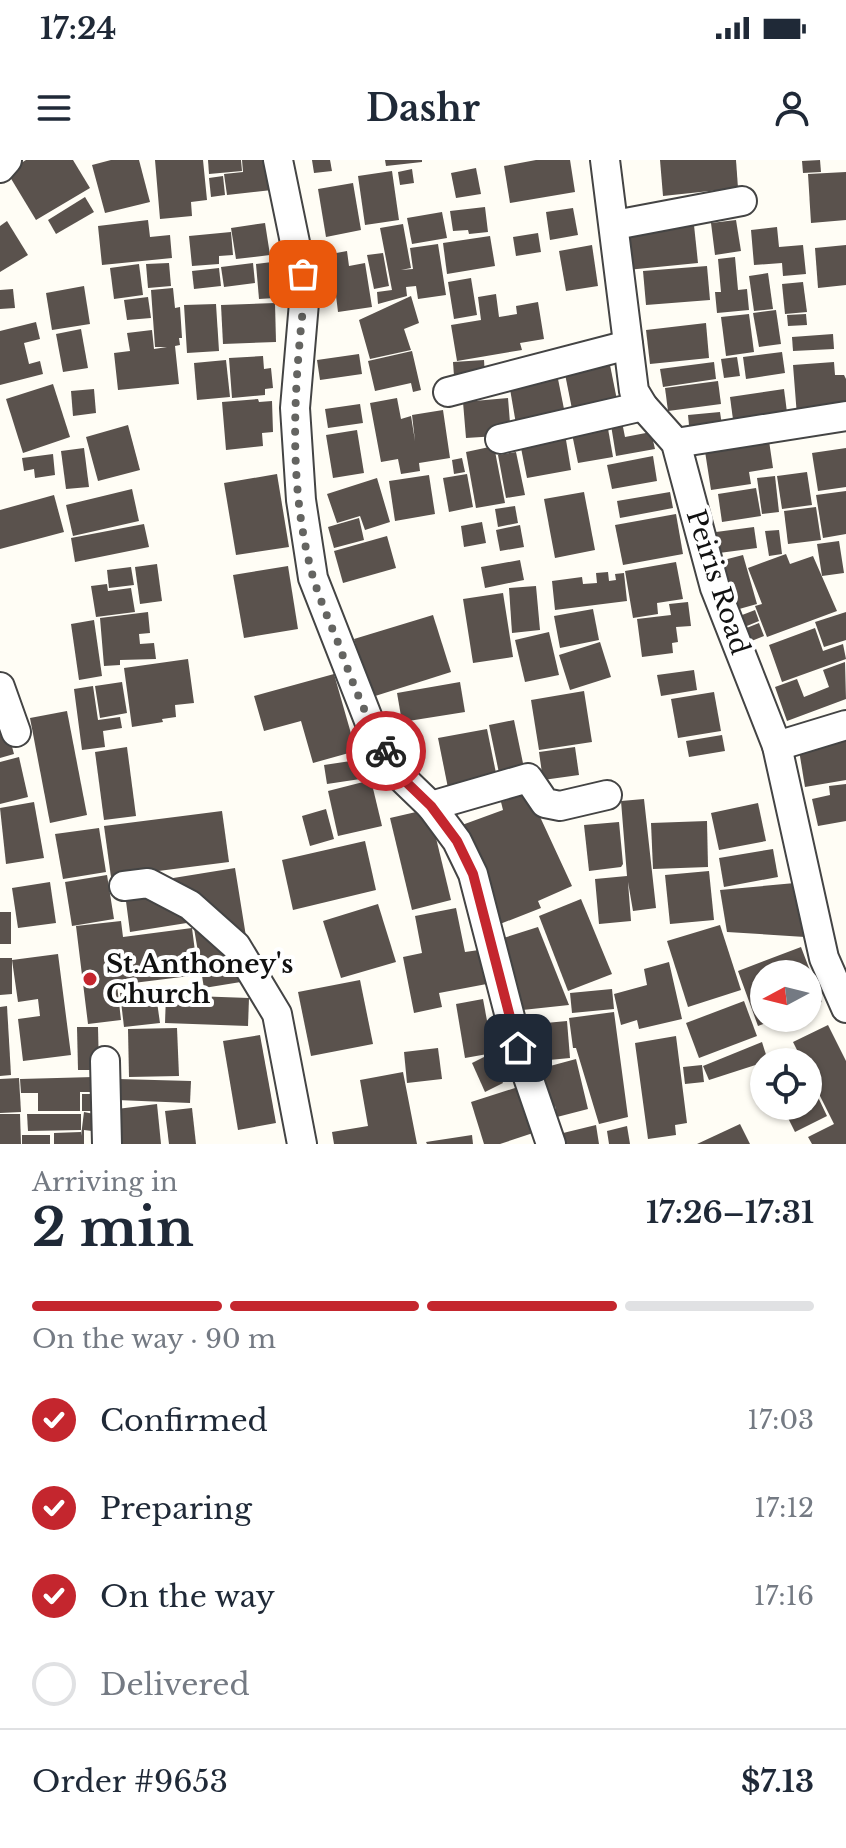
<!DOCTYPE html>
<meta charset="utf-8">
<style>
body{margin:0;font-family:"Libre Baskerville",serif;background:#f2f2f3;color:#1f2937;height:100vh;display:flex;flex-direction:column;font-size:30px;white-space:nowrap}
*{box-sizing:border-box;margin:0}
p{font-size:26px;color:#747a83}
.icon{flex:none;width:44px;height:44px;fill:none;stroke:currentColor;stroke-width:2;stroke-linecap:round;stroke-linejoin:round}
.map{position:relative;height:984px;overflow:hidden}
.details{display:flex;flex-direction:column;background:#fff;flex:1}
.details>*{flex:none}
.needle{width:52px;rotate:263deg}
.tools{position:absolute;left:750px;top:800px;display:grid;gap:16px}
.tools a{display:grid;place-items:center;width:72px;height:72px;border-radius:50%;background:#fff;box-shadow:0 2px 6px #0004;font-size:40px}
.pin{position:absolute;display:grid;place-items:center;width:68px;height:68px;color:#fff;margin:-34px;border-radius:16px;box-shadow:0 4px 12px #0006}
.courier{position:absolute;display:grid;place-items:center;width:80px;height:80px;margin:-40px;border:6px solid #c4262e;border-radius:50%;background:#fff;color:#222;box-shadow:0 2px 10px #0007}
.overview em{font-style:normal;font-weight:800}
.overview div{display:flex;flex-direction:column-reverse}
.overview{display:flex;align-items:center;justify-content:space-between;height:136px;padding:0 32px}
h1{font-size:52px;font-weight:800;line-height:60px}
.bar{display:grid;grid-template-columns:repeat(4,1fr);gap:12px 8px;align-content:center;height:96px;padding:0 32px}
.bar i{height:10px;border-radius:6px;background:#e0e1e3}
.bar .selected{background:#c4262e}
.bar p{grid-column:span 4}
.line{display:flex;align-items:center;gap:20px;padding:0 32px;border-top:2px solid #e0e1e3}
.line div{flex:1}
ol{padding:0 32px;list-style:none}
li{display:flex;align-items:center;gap:24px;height:88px}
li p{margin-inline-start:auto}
li .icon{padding:8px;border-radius:50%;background:#c4262e;color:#fff;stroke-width:4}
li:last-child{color:#747a83}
li i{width:44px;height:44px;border:4px solid #e0e1e3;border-radius:50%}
.status{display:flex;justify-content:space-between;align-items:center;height:56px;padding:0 40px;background:#fff;direction:ltr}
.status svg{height:22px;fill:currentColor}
header{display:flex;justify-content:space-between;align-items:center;height:104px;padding:0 32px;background:#fff;font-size:36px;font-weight:800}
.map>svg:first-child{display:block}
.building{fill:#5a524d}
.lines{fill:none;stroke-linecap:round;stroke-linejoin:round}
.minor-casing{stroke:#444;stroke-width:32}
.minor{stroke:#fff;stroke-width:28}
.done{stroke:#646461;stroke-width:8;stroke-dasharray:0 14.4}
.route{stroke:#c4262e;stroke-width:10}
.poi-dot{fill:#c4262e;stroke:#fff;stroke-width:3}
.labels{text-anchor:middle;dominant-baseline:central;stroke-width:8;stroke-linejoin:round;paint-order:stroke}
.street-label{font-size:26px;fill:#111;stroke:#fff}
.poi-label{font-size:26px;font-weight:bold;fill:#111;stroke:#fff;text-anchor:start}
</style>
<div class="status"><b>17:24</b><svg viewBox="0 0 49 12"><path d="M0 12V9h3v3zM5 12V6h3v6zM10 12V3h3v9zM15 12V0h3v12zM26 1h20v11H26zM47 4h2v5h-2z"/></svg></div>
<header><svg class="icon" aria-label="menu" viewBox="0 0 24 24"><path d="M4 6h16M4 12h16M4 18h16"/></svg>Dashr<svg class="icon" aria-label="person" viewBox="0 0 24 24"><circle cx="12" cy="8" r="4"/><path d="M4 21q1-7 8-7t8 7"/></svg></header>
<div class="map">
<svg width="846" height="984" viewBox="0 0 846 984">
<rect width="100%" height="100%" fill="#fffdf5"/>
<!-- building -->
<g class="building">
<polygon points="26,0 73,0 90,28 36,60 7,12"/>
<polygon points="111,0 139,0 150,42 105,53 92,5"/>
<polygon points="155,0 203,0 207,40 191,42 192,56 160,59"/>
<polygon points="208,0 241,0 242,11 209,14"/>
<polygon points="242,0 268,0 272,30 227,35 224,14 243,12"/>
<polygon points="312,0 330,0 332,11 314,13"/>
<polygon points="385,0 422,0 422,2 386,6"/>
<polygon points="536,0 570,0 575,32 510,43 504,6"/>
<polygon points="660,0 736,0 738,28 663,36"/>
<polygon points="820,0 821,12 803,13 802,1"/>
<polygon points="476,8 481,34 456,38 451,13"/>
<polygon points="412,9 414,23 400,25 398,12"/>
<polygon points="392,11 399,60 365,65 358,16"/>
<polygon points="846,12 846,60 811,63 808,14"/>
<polygon points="223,16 225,35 211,37 209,18"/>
<polygon points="353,23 361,70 326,77 318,29"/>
<polygon points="85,37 94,52 56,74 48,60"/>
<polygon points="485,47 488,72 469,74 468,70 453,71 450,51"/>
<polygon points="573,48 578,75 550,80 546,52"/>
<polygon points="442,52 447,78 412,84 407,58"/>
<polygon points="148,60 150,77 170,75 172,98 102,105 98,66"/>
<polygon points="736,60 741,91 715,95 711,63"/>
<polygon points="7,61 28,95 0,112 0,66"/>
<polygon points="265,63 270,95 236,99 231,68"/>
<polygon points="403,64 411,108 401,110 413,109 410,88 438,84 446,135 418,139 416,126 406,127 407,136 378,144 377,132 392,130 380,68"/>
<polygon points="694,65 698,103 627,110 623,72"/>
<polygon points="777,67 779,87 803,85 806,114 783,116 782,103 754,105 751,70"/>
<polygon points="231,72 233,95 219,96 219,104 192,106 189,76"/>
<polygon points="538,73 541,92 516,96 513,77"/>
<polygon points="490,76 495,106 447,114 443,83"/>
<polygon points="592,85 598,126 566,131 559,91"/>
<polygon points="846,85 846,125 818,128 815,88"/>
<polygon points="347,91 349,106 365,103 372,147 338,152 331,94"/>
<polygon points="383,93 389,126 374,129 367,95"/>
<polygon points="735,97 738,130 747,129 749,150 717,153 715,132 721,132 718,99"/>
<polygon points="272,102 275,138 259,139 256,104"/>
<polygon points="169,103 171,126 148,128 146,104"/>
<polygon points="253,103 255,123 224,127 221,107"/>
<polygon points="139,104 143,135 114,139 110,108"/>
<polygon points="707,106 710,140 646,145 643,111"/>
<polygon points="219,108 221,126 194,129 192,111"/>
<polygon points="768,113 773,149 754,151 749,116"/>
<polygon points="471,118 477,155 454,159 448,122"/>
<polygon points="803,122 807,152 785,154 782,124"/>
<polygon points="84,126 90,164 52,170 46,133"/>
<polygon points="173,128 175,148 180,147 182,178 179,178 180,185 175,186 179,224 118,230 114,193 130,191 127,173 152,170 154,189 167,187 155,187 151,130"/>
<polygon points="13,129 15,148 0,149 0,130"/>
<polygon points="496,134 499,157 517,154 516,146 538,142 544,179 520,183 522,190 457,201 451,165 481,160 478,137"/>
<polygon points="411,136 419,163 404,169 411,190 370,199 359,160"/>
<polygon points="148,137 151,158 127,160 124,140"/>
<polygon points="275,143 276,182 223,184 221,145"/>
<polygon points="216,144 219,191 187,193 184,145"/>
<polygon points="776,150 781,184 759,187 753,153"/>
<polygon points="749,154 754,192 726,196 721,157"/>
<polygon points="806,154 807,165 788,166 787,155"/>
<polygon points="36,162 40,179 24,183 29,204 40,201 43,214 0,225 0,171"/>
<polygon points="706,163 709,198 650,204 646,170"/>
<polygon points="81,169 88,208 63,212 56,174"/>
<polygon points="833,174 834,189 793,191 792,177"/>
<polygon points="412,191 421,230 413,232 411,223 375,231 368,201"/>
<polygon points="782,192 785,213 746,219 743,197"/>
<polygon points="359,194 362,214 320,220 317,200"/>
<polygon points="263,196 264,209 271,208 273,228 265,229 265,235 232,238 229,198"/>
<polygon points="737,197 740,216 724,218 721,199"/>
<polygon points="226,200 230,237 197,240 194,203"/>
<polygon points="484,200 485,215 454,216 453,202"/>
<polygon points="609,200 617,240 572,249 564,209"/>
<polygon points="714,202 716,219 663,227 660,209"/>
<polygon points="834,202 835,215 844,215 846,219 846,252 797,256 793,205"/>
<polygon points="558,219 565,254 516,264 510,229"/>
<polygon points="718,221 721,244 668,251 665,228"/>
<polygon points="53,224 70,277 23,293 6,239"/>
<polygon points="94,229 96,253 73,256 71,231"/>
<polygon points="784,229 788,260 734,267 730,237"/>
<polygon points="397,238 401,259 411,256 415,281 412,255 443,250 450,298 419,303 420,311 401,314 398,299 381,302 370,243"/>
<polygon points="508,238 510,263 496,264 497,276 466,278 463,242"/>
<polygon points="258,239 259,242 272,241 273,272 262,273 263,286 226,290 222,242"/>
<polygon points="360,244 363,263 328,268 325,249"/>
<polygon points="720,252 723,272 690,275 688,255"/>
<polygon points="621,257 625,277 651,272 655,289 616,296 610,259"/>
<polygon points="607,263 613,297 578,303 571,269"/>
<polygon points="128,265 140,310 98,321 86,277"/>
<polygon points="357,270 364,313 333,318 326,275"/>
<polygon points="565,274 571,310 527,318 520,283"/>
<polygon points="768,274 773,308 749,312 751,324 711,330 704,285"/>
<polygon points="494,286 505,343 476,348 466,292"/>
<polygon points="84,288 89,327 66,329 61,291"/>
<polygon points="846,288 846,327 818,331 812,293"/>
<polygon points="516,292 525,335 506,338 498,295"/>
<polygon points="53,294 55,315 35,318 34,309 24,311 22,298"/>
<polygon points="653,296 657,321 612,329 607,305"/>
<polygon points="462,298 465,312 454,314 452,300"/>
<polygon points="807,312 812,345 782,349 777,316"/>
<polygon points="277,314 289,387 236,395 224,323"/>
<polygon points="467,314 473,347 449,352 443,318"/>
<polygon points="429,315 435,354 395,361 389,321"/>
<polygon points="775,316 779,352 762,354 757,318"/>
<polygon points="377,318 390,362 365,370 360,356 337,363 327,334"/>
<polygon points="756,328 761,356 722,362 718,334"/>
<polygon points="132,329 139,361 73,376 66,345"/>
<polygon points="846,331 846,374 823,378 816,335"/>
<polygon points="584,332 595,390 555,398 544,339"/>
<polygon points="670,332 673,348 620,358 617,341"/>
<polygon points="54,335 64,372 0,389 0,350"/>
<polygon points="515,346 518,363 498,367 495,349"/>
<polygon points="816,347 821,380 788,384 784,351"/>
<polygon points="676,354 683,394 623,405 615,365"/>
<polygon points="359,358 364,380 334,388 328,367"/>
<polygon points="482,362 486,383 464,387 461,366"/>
<polygon points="144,364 149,387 75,402 71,378"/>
<polygon points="520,365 524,387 500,391 496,370"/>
<polygon points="754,367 757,388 719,393 716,372"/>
<polygon points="779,370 782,394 769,396 765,371"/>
<polygon points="387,376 396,408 343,423 334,391"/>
<polygon points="839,381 844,413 822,416 817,384"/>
<polygon points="786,394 790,404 813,396 837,451 767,477 755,446 762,444 748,408"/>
<polygon points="743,395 757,444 725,453 712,403"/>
<polygon points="520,400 524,420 485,428 481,407"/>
<polygon points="676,402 683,439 657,443 658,454 633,458 625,411"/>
<polygon points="157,404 162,441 140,444 135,407"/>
<polygon points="288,406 298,469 244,478 233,415"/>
<polygon points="131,407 134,425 109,428 107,410"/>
<polygon points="608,412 609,421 616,420 615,414 624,413 627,441 555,450 552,421 582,417 583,424 597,423 596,413"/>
<polygon points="107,424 108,431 131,428 135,452 96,457 91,426"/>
<polygon points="536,426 540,470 512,473 509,428"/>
<polygon points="503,433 513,497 473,503 463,439"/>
<polygon points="688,442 691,466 676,467 678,482 672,483 673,493 642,497 637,459 671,455 669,444"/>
<polygon points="593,449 599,480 560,488 554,456"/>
<polygon points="755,450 759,461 742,468 737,457"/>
<polygon points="148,452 150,473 139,474 140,484 154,483 156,499 120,500 120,505 104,506 100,458"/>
<polygon points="846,452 846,480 824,487 815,462"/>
<polygon points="433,455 451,512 372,537 354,479"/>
<polygon points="94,460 102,516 79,520 71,464"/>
<polygon points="759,463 764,476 749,482 744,469"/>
<polygon points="815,468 823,491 843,484 846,499 782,522 769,485"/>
<polygon points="549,472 559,515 525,522 515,480"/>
<polygon points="600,482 611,517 570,530 559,495"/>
<polygon points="188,499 194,543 175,545 176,557 162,559 163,562 132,567 124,508"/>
<polygon points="845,502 846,539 787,561 775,527 797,519 804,537 829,527 823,510"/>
<polygon points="694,510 697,530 661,536 657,515"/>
<polygon points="334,514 356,591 313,603 301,561 264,571 254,536"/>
<polygon points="122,522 127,553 100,558 95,526"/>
<polygon points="460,522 465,552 402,562 397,533"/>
<polygon points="93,526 98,560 120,557 122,568 103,571 105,587 82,590 74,529"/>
<polygon points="584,531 592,582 539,590 531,540"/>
<polygon points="714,532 721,571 678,578 671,539"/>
<polygon points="67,551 87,655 50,663 30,558"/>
<polygon points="514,560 524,608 499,613 489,565"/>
<polygon points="487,569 497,618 448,628 438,578"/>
<polygon points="8,572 14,594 0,598 0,575"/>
<polygon points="722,575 725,591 689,597 686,581"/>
<polygon points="846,576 846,620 805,627 798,584"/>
<polygon points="127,587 136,656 104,660 95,592"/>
<polygon points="575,587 579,615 543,620 539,592"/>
<polygon points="19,597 28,637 0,644 0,602"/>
<polygon points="364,599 367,618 327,624 324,605"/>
<polygon points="371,620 382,666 338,676 328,631"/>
<polygon points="846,624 846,661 818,666 812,639 830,635 829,626"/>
<polygon points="529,633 572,726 538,741 541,748 500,764 462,665 503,650 501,642"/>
<polygon points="644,639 656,748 633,751 628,722 631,761 599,764 595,719 627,716 621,641"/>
<polygon points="34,642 44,698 6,704 0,648"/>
<polygon points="758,643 766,681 719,690 711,653"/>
<polygon points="326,649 334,679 310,686 302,656"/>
<polygon points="429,649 451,740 412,750 390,658"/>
<polygon points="222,651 229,702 111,717 104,666"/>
<polygon points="707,661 708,707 653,709 651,663"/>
<polygon points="619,662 623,704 621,707 589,711 584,665"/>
<polygon points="99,668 106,712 63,719 55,674"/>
<polygon points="365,681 376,730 293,750 282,700"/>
<polygon points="773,689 778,717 724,727 719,698"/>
<polygon points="235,708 253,820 204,828 193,762 130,772 124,726"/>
<polygon points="709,711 714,760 670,764 665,715"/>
<polygon points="107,715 114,759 72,766 65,722"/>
<polygon points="50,722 56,763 18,768 12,728"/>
<polygon points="795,723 805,777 727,772 720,730"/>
<polygon points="581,739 612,814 568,831 539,756"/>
<polygon points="378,744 396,802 341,818 323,761"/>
<polygon points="456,748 465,792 486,789 492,823 439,833 442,847 414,853 403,797 422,793 415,756"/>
<rect x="0" y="752" width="11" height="32"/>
<polygon points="121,761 123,777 192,768 198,815 117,825 121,860 88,864 76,766"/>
<polygon points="720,765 741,830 688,847 667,781"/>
<polygon points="538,767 569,845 513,851 497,780"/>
<polygon points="801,787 822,842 808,848 808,814 764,814 764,858 779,858 758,866 738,811"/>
<polygon points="58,794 71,895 23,901 18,859 40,856 38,839 18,842 12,800"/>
<polygon points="0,798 12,798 12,834 0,835"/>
<polygon points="669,802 682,859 639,869 637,860 621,865 614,834 647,825 644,809"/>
<polygon points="360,820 373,884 311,896 298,832"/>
<polygon points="155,828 160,863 124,867 120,833"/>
<polygon points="612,829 614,849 572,853 570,833"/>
<polygon points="166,835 249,838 248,866 165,863"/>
<polygon points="483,839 493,893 465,898 456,844"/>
<polygon points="744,841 757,876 699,898 686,863"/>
<polygon points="7,846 11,915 0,916 0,847"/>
<polygon points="614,852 628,957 599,964 576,888 573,888 569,858"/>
<polygon points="567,861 570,898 528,902 524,865"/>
<polygon points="828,865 846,901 846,984 812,984 808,977 834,964 808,912 808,902 803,902 793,882"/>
<polygon points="77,867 98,867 99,910 78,910"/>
<polygon points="177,868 179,916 129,917 128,869"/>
<polygon points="260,875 276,963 238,970 223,881"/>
<polygon points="676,876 687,963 675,965 676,975 648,979 635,883"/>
<polygon points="762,882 768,901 709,920 703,906"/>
<polygon points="438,888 442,919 407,923 404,892"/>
<polygon points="490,894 503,923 485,932 472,903"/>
<polygon points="576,899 588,949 557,957 555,946 548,947 539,909"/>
<polygon points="702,905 704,922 685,924 683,907"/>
<polygon points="403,912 417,984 334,984 332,972 368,966 360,920"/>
<polygon points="808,916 827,956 795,972 782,946 808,946"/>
<polygon points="94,917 95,932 80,932 80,951 38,951 38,933 21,933 20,919"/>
<polygon points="19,918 21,952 0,953 0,919"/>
<polygon points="118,919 191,921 190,943 117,940"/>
<polygon points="518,927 533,973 500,984 484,984 471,942"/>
<rect x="82" y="934" width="12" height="17"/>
<polygon points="157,944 161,984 113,984 109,950"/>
<polygon points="192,948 196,984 169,984 165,951"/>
<polygon points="84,952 94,954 92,971 84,970 84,984 54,984 54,973 81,972 81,976"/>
<polygon points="0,954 20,954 21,984 0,984"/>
<polygon points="27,954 81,954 81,970 28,971"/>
<polygon points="740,964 750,984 697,984"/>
<polygon points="596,965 599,984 563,984 559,974"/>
<polygon points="627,966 630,984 609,984 607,971"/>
<rect x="22" y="975" width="28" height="9"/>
<polygon points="472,975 473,984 427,984 426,982"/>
</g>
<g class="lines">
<!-- minor casing -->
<g class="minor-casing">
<g id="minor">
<polyline points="278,0 305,131 295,248 301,340 313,418 371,566 403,619 431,646 457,681 473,714 518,888 551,984"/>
<polyline points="605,0 634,231 643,246 676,283 715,428 777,586 824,798 846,848"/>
<polyline points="0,8 7,0"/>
<polyline points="615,65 742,41"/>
<polyline points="448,232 628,185"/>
<polyline points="500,279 643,246"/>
<polyline points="676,283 846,256"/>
<polyline points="0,527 16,572"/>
<polyline points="777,586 846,565"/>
<polyline points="431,646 528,618 545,643 560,646 607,635"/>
<polyline points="124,726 148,723 190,745 236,786 277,854 302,984"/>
<polyline points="105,901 107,984"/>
</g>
</g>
<!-- minor -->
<use href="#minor" class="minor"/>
</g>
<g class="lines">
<!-- done -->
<path class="done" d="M303,114l2,17c-11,93 -18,194 8,286 7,23 17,46 26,68 13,37 27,73 47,106"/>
<!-- route -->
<polyline class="route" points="386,591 403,619 431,646 457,681 473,714 518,888"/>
</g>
<!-- markers -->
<circle class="poi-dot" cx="90" cy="819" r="8"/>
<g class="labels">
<!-- street labels -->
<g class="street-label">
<text transform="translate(718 422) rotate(72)">Peiris Road</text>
</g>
<!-- poi labels -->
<g class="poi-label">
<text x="106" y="804">St.Anthoney's<tspan x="106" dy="30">Church</tspan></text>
</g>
</g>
</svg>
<div class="tools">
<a><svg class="needle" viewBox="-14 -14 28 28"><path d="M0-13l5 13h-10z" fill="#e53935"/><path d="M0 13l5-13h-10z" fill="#747a83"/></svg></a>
<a><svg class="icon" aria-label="locate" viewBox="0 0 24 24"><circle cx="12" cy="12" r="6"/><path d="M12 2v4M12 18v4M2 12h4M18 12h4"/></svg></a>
</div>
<div class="pin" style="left:303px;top:114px;background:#ea580c"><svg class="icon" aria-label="bag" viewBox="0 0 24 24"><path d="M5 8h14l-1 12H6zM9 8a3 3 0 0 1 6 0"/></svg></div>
<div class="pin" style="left:518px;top:888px;background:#1f2937"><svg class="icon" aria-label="home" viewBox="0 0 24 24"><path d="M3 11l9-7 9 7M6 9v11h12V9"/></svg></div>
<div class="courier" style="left:386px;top:591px"><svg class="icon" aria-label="bike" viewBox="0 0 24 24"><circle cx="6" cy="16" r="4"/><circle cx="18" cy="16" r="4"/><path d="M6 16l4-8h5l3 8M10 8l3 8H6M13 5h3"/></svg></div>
</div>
<section class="details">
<div class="overview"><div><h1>2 min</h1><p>Arriving in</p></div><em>17:26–17:31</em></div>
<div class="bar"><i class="selected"></i><i class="selected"></i><i class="selected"></i><i></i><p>On the way · 90 m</p></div>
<ol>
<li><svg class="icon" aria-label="check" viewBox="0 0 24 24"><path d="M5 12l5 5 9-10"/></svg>Confirmed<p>17:03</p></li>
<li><svg class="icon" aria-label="check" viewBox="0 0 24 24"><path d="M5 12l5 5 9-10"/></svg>Preparing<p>17:12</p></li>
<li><svg class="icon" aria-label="check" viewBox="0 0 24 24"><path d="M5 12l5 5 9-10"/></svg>On the way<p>17:16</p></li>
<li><i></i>Delivered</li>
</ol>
<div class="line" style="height:104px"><div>Order #9653</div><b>$7.13</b></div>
</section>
